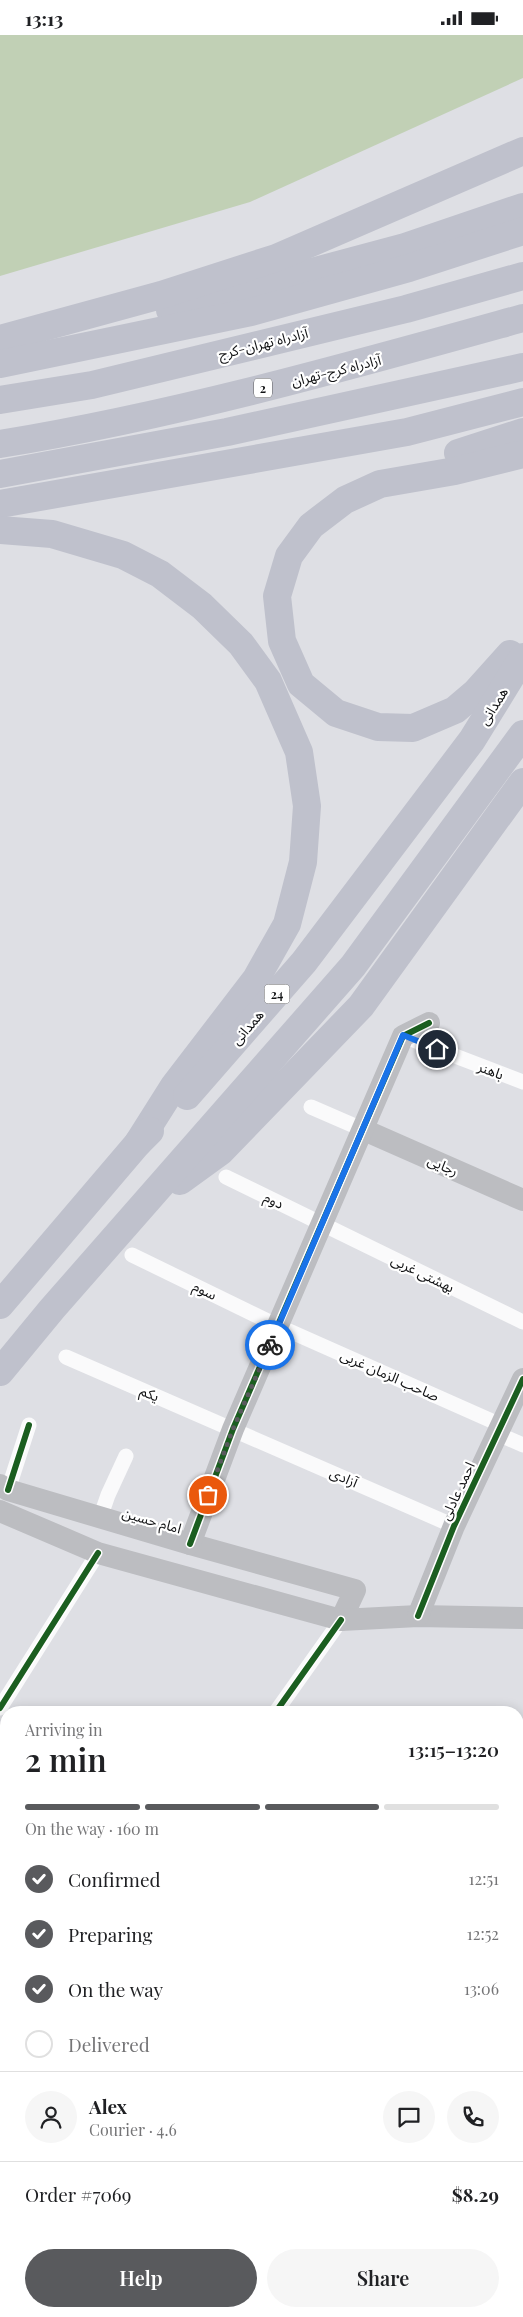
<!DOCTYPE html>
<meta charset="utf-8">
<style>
body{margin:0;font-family:"Playfair Display","Noto Sans Arabic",serif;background:#f6f6f6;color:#202124;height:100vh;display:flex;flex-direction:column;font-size:19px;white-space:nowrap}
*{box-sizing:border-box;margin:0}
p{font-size:16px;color:#757577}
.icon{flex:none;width:28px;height:28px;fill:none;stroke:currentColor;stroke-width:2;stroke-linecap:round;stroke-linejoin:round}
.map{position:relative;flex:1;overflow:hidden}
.side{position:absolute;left:0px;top:1671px;width:524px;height:611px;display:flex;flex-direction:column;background:#fff;border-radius:20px 20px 0 0;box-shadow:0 2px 12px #0003}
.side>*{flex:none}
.pin{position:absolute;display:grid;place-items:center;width:42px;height:42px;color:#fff;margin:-21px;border:2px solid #fff;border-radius:50%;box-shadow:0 1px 5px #0007}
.courier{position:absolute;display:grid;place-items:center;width:50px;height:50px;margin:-25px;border:4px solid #1a73e8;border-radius:50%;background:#fff;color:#222;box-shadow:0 1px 6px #0007}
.summary em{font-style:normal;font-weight:600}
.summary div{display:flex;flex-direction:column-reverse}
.summary{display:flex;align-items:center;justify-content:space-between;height:85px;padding:0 25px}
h1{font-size:32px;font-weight:600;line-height:38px}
.bar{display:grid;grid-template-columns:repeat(4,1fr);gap:8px 5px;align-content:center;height:60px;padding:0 25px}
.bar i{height:6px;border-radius:4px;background:#e0e0e0}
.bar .active{background:#595a5d}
.bar p{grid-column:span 4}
.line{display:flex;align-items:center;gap:12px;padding:0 25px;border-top:1px solid #e0e0e0}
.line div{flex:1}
.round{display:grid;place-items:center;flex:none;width:52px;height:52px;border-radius:26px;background:#f6f6f6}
ol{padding:0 25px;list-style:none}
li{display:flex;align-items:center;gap:15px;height:55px}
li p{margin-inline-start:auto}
li .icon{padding:5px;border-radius:50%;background:#595a5d;color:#fff;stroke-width:4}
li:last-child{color:#757577}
li i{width:28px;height:28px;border:2px solid #e0e0e0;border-radius:50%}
.primary-button{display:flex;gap:10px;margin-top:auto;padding:10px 25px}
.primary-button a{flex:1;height:58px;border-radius:30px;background:#595a5d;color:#fff;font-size:20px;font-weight:600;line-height:58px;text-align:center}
.primary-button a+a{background:#f6f6f6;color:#202124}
.status{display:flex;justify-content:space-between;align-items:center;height:35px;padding:0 25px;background:#fff;direction:ltr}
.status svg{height:14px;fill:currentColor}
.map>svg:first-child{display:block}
.green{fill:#c1d0b5}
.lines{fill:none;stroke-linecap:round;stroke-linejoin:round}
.street{stroke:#fafafb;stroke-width:15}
.secondary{stroke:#bcbdc1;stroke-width:22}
.highway{stroke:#bfc1cc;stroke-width:28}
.cycleway-casing{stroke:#fff;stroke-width:9}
.cycleway{stroke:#1b5e20;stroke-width:6}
.done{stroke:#595a5d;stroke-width:5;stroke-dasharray:0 9}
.route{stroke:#1a73e8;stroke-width:6}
.labels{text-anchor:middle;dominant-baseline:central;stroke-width:4.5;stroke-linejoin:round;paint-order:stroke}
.shield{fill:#fff;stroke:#58595a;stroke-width:1}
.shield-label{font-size:12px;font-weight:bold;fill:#111214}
.street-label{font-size:14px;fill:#111214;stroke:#fff}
</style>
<div class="status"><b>13:13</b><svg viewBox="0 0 49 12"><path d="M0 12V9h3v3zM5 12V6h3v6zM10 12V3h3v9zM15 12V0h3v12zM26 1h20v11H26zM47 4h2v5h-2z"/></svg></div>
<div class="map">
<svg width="523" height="2282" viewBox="0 0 523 2282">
<rect width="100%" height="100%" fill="#dedfe4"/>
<!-- green -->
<polygon class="green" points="0,0 523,0 523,43 250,167 0,241"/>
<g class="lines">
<!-- street -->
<g class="street">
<polyline points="403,1001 523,1047"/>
<polyline points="311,1072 364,1095"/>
<polyline points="226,1142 523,1287"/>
<polyline points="132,1220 278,1291 501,1390"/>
<polyline points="66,1322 454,1491"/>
<polyline points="498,1399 523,1410"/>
<polyline points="8,1455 29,1390"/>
<polyline points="100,1483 108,1460 126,1421"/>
<polyline points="0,1673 98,1518"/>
<polyline points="275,1678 341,1585"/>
<polyline points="518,1995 523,1990"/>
</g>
<!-- secondary -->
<g class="secondary">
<polyline points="364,1095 523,1165"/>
<polyline points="0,1450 8,1455 190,1509 355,1555 341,1585"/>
<polyline points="0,1476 98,1518 341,1585 418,1581 523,1583"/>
<polyline points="190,1509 233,1394 403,1001 429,988"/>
<polyline points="418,1581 454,1491 523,1344"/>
</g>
<!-- highway -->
<g class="highway">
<polyline points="170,275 405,212 523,172"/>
<polyline points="0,304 161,260 276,223 523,116"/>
<polyline points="0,329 251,277 409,233 523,196"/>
<polyline points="0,365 92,350 406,274 523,241"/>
<path d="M0,409c177,-29 350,-78 523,-126"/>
<polyline points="458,418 523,397"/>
<polyline points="0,439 227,397 523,332"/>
<polyline points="0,469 407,397 523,367"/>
<polyline points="0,495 52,499 123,520 160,539 202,571 241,609 268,646 299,717 307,771 303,827 287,889 256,944 174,1051 138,1108"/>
<polyline points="510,619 475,658 455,675 413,693 378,692 336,678 301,649 282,606 277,561 289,521 311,491 345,465 380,449 455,436 523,419"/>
<polyline points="187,1061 304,927 472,705 523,622"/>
<polyline points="180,1146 220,1117 361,971 523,747"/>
<polyline points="0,1270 138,1108 150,1096"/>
<polyline points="0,1337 52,1274 353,931 523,699"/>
<polyline points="0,2057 6,2067"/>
<polyline points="0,2129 6,2139"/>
<polyline points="0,2211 6,2223"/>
<polyline points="35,2276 38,2282"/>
<polyline points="103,2276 107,2282"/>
<polyline points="140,2276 144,2282"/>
<polyline points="169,2276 173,2282"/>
</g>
<!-- cycleway casing -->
<g class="cycleway-casing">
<g id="cycleway">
<polyline points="8,1455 29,1390"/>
<polyline points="190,1509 233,1394 403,1001 429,988"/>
<polyline points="418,1581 454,1491 523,1344"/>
<polyline points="0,1673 98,1518"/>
<polyline points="275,1678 341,1585"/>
</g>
</g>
<!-- cycleway -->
<use href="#cycleway" class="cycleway"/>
</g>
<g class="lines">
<!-- done -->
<polyline class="done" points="208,1460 233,1394 270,1310"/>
<!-- route -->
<polyline class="route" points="270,1310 403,1000 437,1014"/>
</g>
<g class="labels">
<!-- shield labels -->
<g class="shield">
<rect x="254" y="343.5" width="18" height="19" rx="4"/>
<rect x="264.5" y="949.5" width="25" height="19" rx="4"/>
</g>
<g class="shield-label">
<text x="263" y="353">2</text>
<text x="277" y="959">24</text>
</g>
<!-- street labels -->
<g class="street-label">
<text transform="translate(263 308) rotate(-14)">آزادراه تهران-کرج</text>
<text transform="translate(336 335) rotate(-14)">آزادراه کرج-تهران</text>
<text transform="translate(493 671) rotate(-58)">همدانی</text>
<text transform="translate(247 992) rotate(-49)">همدانی</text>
<text transform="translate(491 1035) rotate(21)">باهنر</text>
<text transform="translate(443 1130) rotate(24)">رجایی</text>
<text transform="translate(274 1165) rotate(26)">دوم</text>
<text transform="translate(423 1238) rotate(26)">بهشتی غربی</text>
<text transform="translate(205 1255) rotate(26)">سوم</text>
<text transform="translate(390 1340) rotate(24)">صاحب الزمان غربی</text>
<text transform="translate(150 1358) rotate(23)">یکم</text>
<text transform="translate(344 1442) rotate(24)">آزادی</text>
<text transform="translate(457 1456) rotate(-65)">احمد عادلی</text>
<text transform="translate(152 1485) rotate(16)">امام حسین</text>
</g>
</g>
</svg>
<div class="pin" style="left:208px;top:1460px;background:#ea580c"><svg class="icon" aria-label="bag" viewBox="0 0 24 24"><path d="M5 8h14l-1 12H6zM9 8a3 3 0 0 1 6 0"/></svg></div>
<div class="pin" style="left:437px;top:1014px;background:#1f2937"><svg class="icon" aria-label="home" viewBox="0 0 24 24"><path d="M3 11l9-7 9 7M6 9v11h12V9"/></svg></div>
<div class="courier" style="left:270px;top:1310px"><svg class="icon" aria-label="bike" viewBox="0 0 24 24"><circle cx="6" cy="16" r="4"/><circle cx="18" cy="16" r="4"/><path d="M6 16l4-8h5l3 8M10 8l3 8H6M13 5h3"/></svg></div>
<section class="side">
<div class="summary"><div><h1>2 min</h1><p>Arriving in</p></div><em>13:15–13:20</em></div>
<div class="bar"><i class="active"></i><i class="active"></i><i class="active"></i><i></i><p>On the way · 160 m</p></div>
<ol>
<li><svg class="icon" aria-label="check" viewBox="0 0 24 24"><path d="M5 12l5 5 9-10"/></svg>Confirmed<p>12:51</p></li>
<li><svg class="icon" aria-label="check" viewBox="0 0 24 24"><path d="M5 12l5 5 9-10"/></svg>Preparing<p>12:52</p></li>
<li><svg class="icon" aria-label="check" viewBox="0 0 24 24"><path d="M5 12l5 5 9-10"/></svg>On the way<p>13:06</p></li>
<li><i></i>Delivered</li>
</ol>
<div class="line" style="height:90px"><a class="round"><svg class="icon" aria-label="person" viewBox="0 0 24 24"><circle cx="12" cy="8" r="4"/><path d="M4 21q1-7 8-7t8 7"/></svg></a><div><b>Alex</b><p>Courier · 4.6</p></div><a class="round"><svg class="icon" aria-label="chat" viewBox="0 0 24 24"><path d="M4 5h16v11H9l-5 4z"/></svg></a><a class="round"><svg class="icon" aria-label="phone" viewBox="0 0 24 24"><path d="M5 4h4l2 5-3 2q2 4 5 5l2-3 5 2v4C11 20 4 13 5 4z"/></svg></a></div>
<div class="line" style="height:65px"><div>Order #7069</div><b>$8.29</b></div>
<div class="primary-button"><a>Help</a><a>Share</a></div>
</section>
</div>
